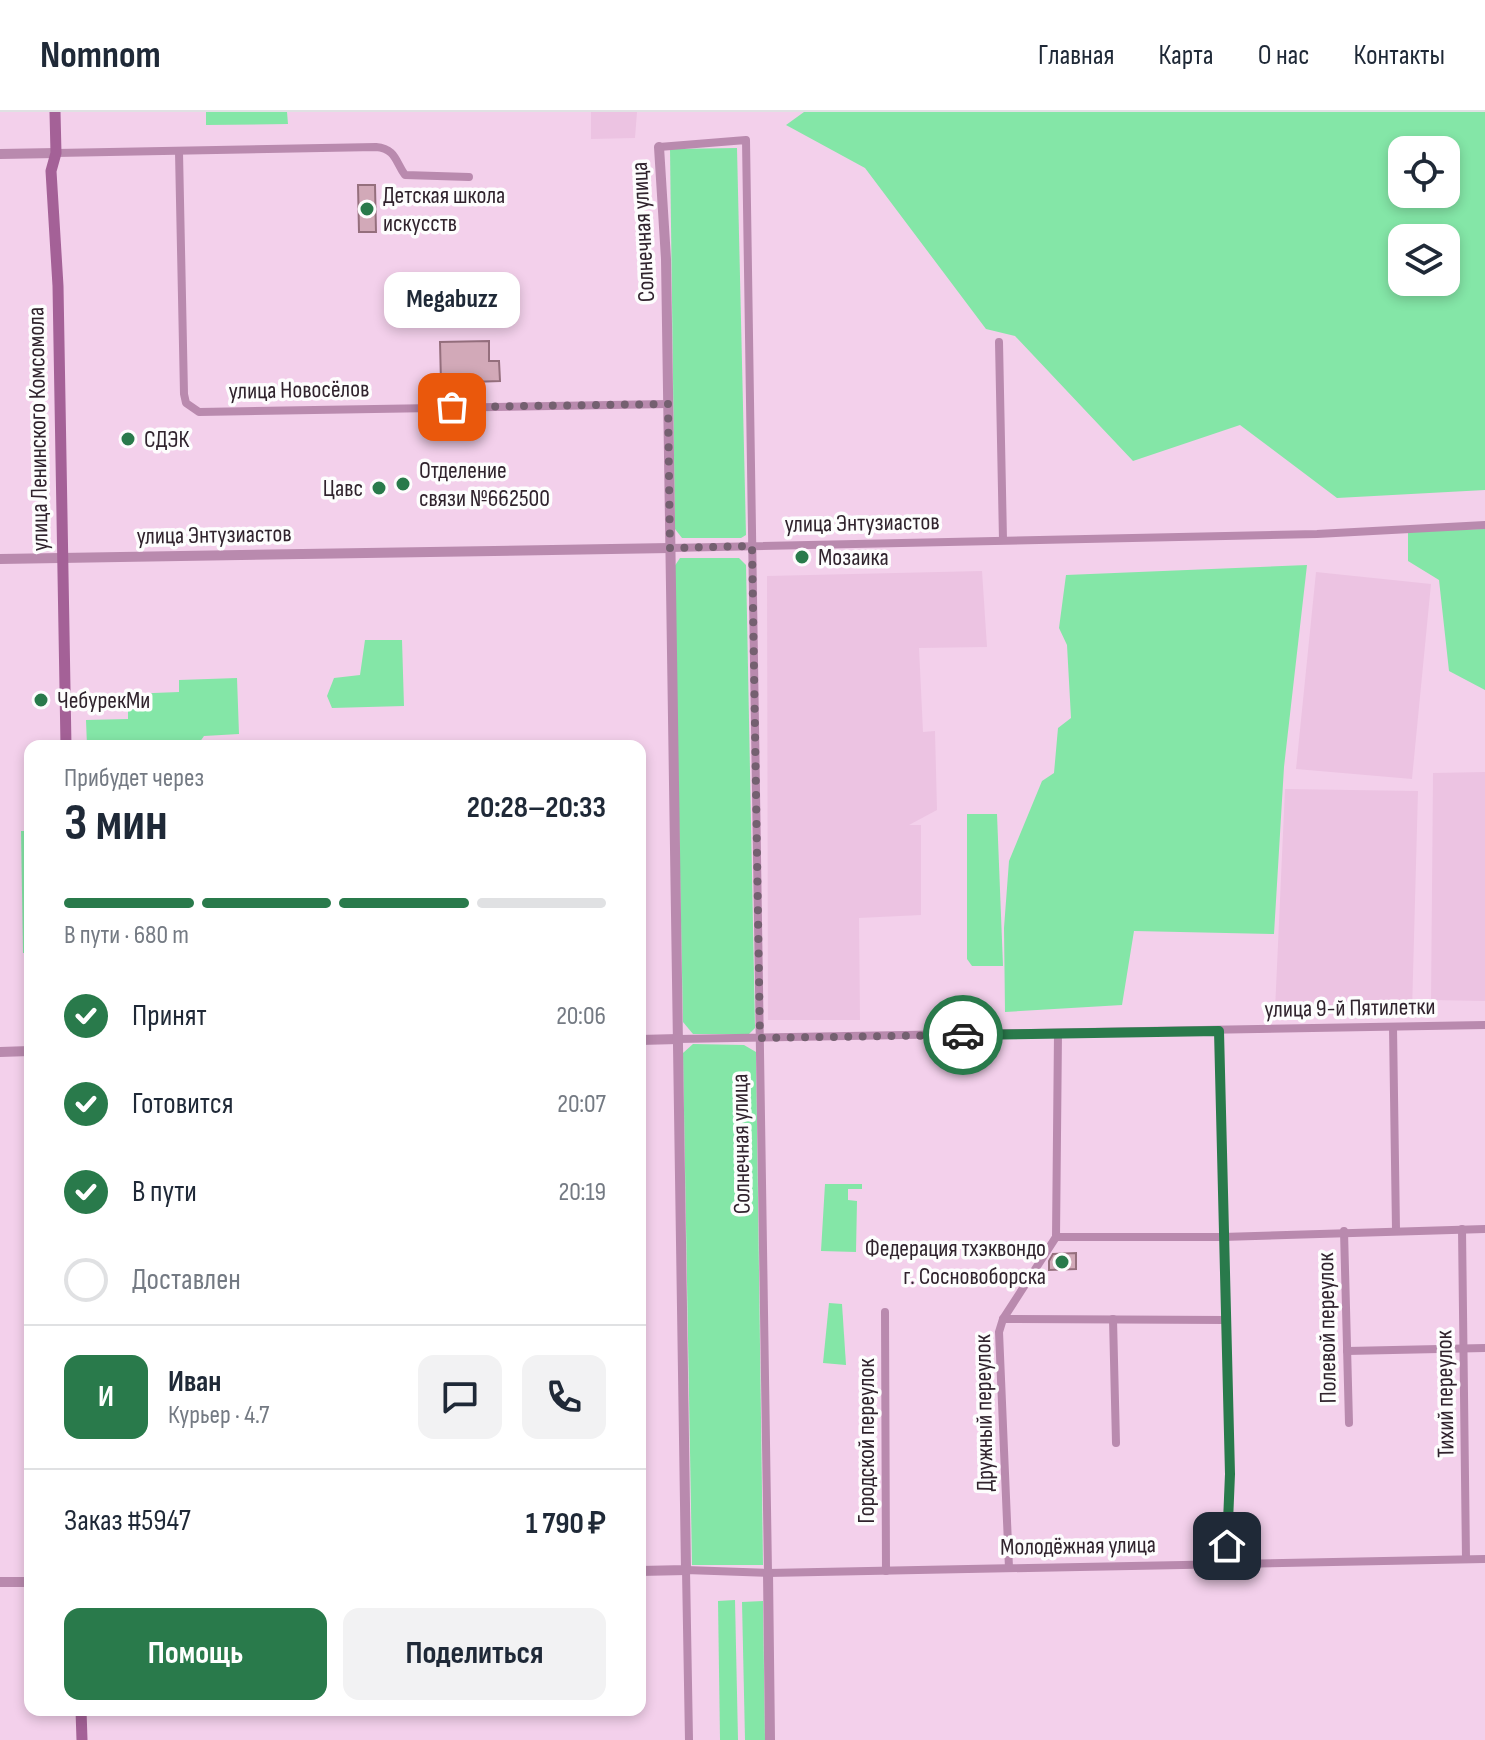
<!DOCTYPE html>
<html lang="ru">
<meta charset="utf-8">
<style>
body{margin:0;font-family:"Sofia Sans Condensed",sans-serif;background:#f2f2f3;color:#1f2937;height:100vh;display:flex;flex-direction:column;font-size:30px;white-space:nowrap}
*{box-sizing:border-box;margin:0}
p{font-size:26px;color:#747a83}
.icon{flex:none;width:44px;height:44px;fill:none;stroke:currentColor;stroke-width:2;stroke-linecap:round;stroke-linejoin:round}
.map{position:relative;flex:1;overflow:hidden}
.side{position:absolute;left:24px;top:628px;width:622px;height:976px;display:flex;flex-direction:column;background:#fff;border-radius:16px;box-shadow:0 4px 12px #0003}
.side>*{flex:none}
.fabs{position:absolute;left:1388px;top:24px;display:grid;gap:16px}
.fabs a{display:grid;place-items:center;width:72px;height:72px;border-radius:16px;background:#fff;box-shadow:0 4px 12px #0003;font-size:40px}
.pin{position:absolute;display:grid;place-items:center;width:68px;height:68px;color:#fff;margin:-34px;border-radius:16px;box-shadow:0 4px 12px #0006}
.courier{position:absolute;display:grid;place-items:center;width:80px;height:80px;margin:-40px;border:6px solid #297a4b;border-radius:50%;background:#fff;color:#222;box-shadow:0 2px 10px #0007}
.bubble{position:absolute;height:56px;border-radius:16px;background:#fff;box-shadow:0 4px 12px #0003;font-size:26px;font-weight:700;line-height:56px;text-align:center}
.overview em{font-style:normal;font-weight:700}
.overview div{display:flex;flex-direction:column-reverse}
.overview{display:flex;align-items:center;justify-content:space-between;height:136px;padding:0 40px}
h1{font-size:52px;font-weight:700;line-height:60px}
.bar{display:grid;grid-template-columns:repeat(4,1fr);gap:12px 8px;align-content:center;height:96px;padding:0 40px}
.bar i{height:10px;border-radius:6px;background:#e0e1e3}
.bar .active{background:#297a4b}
.bar p{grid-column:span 4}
.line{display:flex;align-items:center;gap:20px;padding:0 40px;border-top:2px solid #e0e1e3}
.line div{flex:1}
.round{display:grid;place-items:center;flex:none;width:84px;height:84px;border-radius:16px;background:#f2f2f3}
ol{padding:0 40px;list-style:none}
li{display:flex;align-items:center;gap:24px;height:88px}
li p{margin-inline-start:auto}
li .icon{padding:8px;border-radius:50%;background:#297a4b;color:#fff;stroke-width:4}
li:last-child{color:#747a83}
li i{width:44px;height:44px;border:4px solid #e0e1e3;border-radius:50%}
.action{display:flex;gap:16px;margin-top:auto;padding:16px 40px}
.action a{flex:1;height:92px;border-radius:16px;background:#297a4b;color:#fff;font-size:32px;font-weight:700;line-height:92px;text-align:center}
.action a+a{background:#f2f2f3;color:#1f2937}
header{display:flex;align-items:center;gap:48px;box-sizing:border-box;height:112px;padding:0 40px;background:#fff;border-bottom:2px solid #e0e1e3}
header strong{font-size:38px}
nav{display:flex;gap:44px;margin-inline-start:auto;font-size:28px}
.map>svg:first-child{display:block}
.built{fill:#ecc3e2}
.green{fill:#84e6a7;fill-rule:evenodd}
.building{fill:#d2a9b8;stroke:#956f7d;stroke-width:2}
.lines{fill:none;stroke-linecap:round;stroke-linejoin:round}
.minor{stroke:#b98aae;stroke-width:8}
.tertiary{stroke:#b98aae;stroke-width:10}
.secondary{stroke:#a46197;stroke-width:11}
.done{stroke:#746070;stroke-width:8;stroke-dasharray:0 14.4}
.route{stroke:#297a4b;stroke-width:10}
.poi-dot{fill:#297a4b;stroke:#fdfdfd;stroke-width:3}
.labels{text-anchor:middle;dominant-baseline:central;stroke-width:7;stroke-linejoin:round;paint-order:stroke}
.poi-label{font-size:24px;fill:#30232d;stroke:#fdfdfd;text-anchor:start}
.street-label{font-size:24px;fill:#30232d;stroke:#fdfdfd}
</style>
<header>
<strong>Nomnom</strong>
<nav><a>Главная</a><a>Карта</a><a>О нас</a><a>Контакты</a></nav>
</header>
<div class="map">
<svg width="1485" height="1628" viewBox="0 0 1485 1628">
<rect width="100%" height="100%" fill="#f3d0eb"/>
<!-- built -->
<g class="built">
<polygon points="591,0 637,0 635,26 591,27"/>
<polygon points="982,459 987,535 919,536 923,620 935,619 937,698 909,713 921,713 921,803 859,806 860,908 768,908 767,464"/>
<polygon points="1316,460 1431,472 1412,667 1296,657"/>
<polygon points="1485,660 1485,889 1431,888 1433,661"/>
<polygon points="1285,677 1418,679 1412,900 1275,898"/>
</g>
<!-- green -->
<g class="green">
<polygon points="206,0 287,0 288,12 206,13"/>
<path d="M804,0h681v378l-148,8 -97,-73 -107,36 -118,-125 -29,-7 -121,-161 -79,-43zM1402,38h44v44h-44zM1402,126h44v44h-44z"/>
<polygon points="737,36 746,423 741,426 682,426 675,417 670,37"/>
<polygon points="1485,417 1485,578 1449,559 1439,468 1408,449 1408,419"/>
<polygon points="680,446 739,446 746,453 755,916 749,922 693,922 683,910 674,455"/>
<polygon points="1307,453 1284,655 1274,822 1134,819 1122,893 1005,900 1004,816 1009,749 1042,669 1054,661 1058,616 1071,606 1067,533 1059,516 1066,463"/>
<polygon points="365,528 402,528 404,594 332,596 327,584 334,566 360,563"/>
<polygon points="237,566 239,622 204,624 197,634 87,634 86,608 128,607 128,582 179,580 179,568"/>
<polygon points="967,702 997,702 1003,854 972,854 967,847"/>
<polygon points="21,719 30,719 30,841 23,841"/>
<polygon points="693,932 744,933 756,940 763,1453 692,1453 683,941"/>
<polygon points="825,1072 862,1072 862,1077 848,1077 848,1088 857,1089 856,1140 821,1139"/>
<polygon points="829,1191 842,1192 846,1253 823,1251"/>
<polygon points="735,1488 738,1628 720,1628 718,1489"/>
<polygon points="763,1489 765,1628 745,1628 742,1490"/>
</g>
<!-- building -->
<g class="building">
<polygon points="358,73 375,73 376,120 359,120"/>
<polygon points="489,229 489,249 499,249 500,269 441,271 440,230"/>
<polygon points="1076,1141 1076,1157 1049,1158 1049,1149 1053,1142"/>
</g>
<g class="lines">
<!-- minor -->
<g class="minor">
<polyline points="659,35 746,28 768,1461"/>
<polyline points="179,40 184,282 186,291 199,300 668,292"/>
<path d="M56,41l320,-6c20,2 19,14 29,28l64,2"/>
<polyline points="999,230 1003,428"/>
<polyline points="670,436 1317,422 1485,413"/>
<polyline points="1393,915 1396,1118"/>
<polyline points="1219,919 1230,1362 1225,1451"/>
<polyline points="678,927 1485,913"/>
<polyline points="1462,1117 1466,1447"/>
<polyline points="1344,1119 1349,1311"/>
<polyline points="1056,1125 1222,1125 1485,1117"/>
<polyline points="885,1200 886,1459"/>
<polyline points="1003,1207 1225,1208"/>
<polyline points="1113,1207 1116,1331"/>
<polyline points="1347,1239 1485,1236"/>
<polyline points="1009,1456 999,1220 1003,1207 1056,1125 1058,921"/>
<polyline points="689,1628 686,1458 768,1461 1485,1447"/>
</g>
<!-- tertiary -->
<g class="tertiary">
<polyline points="0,42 56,41"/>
<polyline points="0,447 670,436"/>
<polyline points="640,928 678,927"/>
<polyline points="0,940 30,939"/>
<polyline points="640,1459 686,1458 666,147 659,35"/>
<polyline points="768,1461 770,1628"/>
<polyline points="0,1470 30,1470"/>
</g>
<!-- secondary -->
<g class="secondary">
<polyline points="55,0 56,41 51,59 58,174 66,634"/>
<polyline points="81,1598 82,1628"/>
</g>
</g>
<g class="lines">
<!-- done -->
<polyline class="done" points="452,295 668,292 670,436 752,434 760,926 963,923"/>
<!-- route -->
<polyline class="route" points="963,923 1219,919 1230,1362 1227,1434"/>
</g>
<!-- markers -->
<g class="poi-dot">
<circle cx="367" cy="97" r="8"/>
<circle cx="128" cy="327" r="8"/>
<circle cx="403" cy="372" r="8"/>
<circle cx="379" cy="376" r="8"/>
<circle cx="802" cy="445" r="8"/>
<circle cx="41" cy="588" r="8"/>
<circle cx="1062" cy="1150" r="8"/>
</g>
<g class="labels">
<!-- poi labels -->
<g class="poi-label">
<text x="383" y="83">Детская школа<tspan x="383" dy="28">искусств</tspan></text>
<text x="144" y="327">СДЭК</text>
<text x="419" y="358">Отделение<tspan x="419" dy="28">связи №662500</tspan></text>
<text x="363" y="376" text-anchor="end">Цавс</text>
<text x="818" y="445">Мозаика</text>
<text x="57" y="588">ЧебурекМи</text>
<text x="1046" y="1136" text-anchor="end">Федерация тхэквондо<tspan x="1046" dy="28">г. Сосновоборска</tspan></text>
</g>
<!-- street labels -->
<g class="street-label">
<text transform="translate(643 120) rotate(-93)">Солнечная улица</text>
<text transform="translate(299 278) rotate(-1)">улица Новосёлов</text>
<text transform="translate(38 317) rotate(-91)">улица Ленинского Комсомола</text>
<text transform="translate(862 411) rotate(-1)">улица Энтузиастов</text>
<text transform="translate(214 423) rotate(-1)">улица Энтузиастов</text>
<text transform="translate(1350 896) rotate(-1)">улица 9-й Пятилетки</text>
<text transform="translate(741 1032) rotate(-91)">Солнечная улица</text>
<text transform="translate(1327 1216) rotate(-91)">Полевой переулок</text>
<text transform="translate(1445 1282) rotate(-91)">Тихий переулок</text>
<text transform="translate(984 1301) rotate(-91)">Дружный переулок</text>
<text transform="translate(866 1329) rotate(-90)">Городской переулок</text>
<text transform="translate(1078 1434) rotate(-1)">Молодёжная улица</text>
</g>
</g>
</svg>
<div class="fabs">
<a><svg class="icon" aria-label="locate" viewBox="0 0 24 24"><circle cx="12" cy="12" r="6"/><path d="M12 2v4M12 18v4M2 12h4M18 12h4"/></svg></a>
<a><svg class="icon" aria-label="layers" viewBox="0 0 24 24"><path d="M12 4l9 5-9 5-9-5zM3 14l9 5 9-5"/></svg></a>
</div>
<div class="pin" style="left:452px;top:295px;background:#ea580c"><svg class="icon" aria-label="bag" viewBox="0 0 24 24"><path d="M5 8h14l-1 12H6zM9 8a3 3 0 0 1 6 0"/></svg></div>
<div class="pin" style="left:1227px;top:1434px;background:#1f2937"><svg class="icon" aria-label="home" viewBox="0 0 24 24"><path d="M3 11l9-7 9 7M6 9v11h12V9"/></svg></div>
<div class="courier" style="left:963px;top:923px"><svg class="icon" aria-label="car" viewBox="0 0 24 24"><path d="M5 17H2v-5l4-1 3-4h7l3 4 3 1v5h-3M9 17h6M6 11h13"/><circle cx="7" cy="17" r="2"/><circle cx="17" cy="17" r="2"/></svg></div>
<div class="bubble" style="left:384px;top:160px;width:136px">Megabuzz</div>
<section class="side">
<div class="overview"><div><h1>3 мин</h1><p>Прибудет через</p></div><em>20:28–20:33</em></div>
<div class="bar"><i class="active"></i><i class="active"></i><i class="active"></i><i></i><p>В пути · 680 m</p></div>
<ol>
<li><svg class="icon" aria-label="check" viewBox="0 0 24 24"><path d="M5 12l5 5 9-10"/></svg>Принят<p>20:06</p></li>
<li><svg class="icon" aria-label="check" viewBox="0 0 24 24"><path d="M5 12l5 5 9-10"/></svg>Готовится<p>20:07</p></li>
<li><svg class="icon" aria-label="check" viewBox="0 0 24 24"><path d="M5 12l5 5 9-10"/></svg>В пути<p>20:19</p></li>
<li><i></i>Доставлен</li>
</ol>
<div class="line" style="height:144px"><b class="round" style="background:#297a4b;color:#fff">И</b><div><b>Иван</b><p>Курьер · 4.7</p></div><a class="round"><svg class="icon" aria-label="chat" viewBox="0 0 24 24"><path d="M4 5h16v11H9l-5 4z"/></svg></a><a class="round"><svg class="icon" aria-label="phone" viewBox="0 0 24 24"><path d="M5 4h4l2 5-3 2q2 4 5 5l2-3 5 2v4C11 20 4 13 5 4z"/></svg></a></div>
<div class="line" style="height:104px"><div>Заказ #5947</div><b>1 790 ₽</b></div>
<div class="action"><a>Помощь</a><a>Поделиться</a></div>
</section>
</div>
